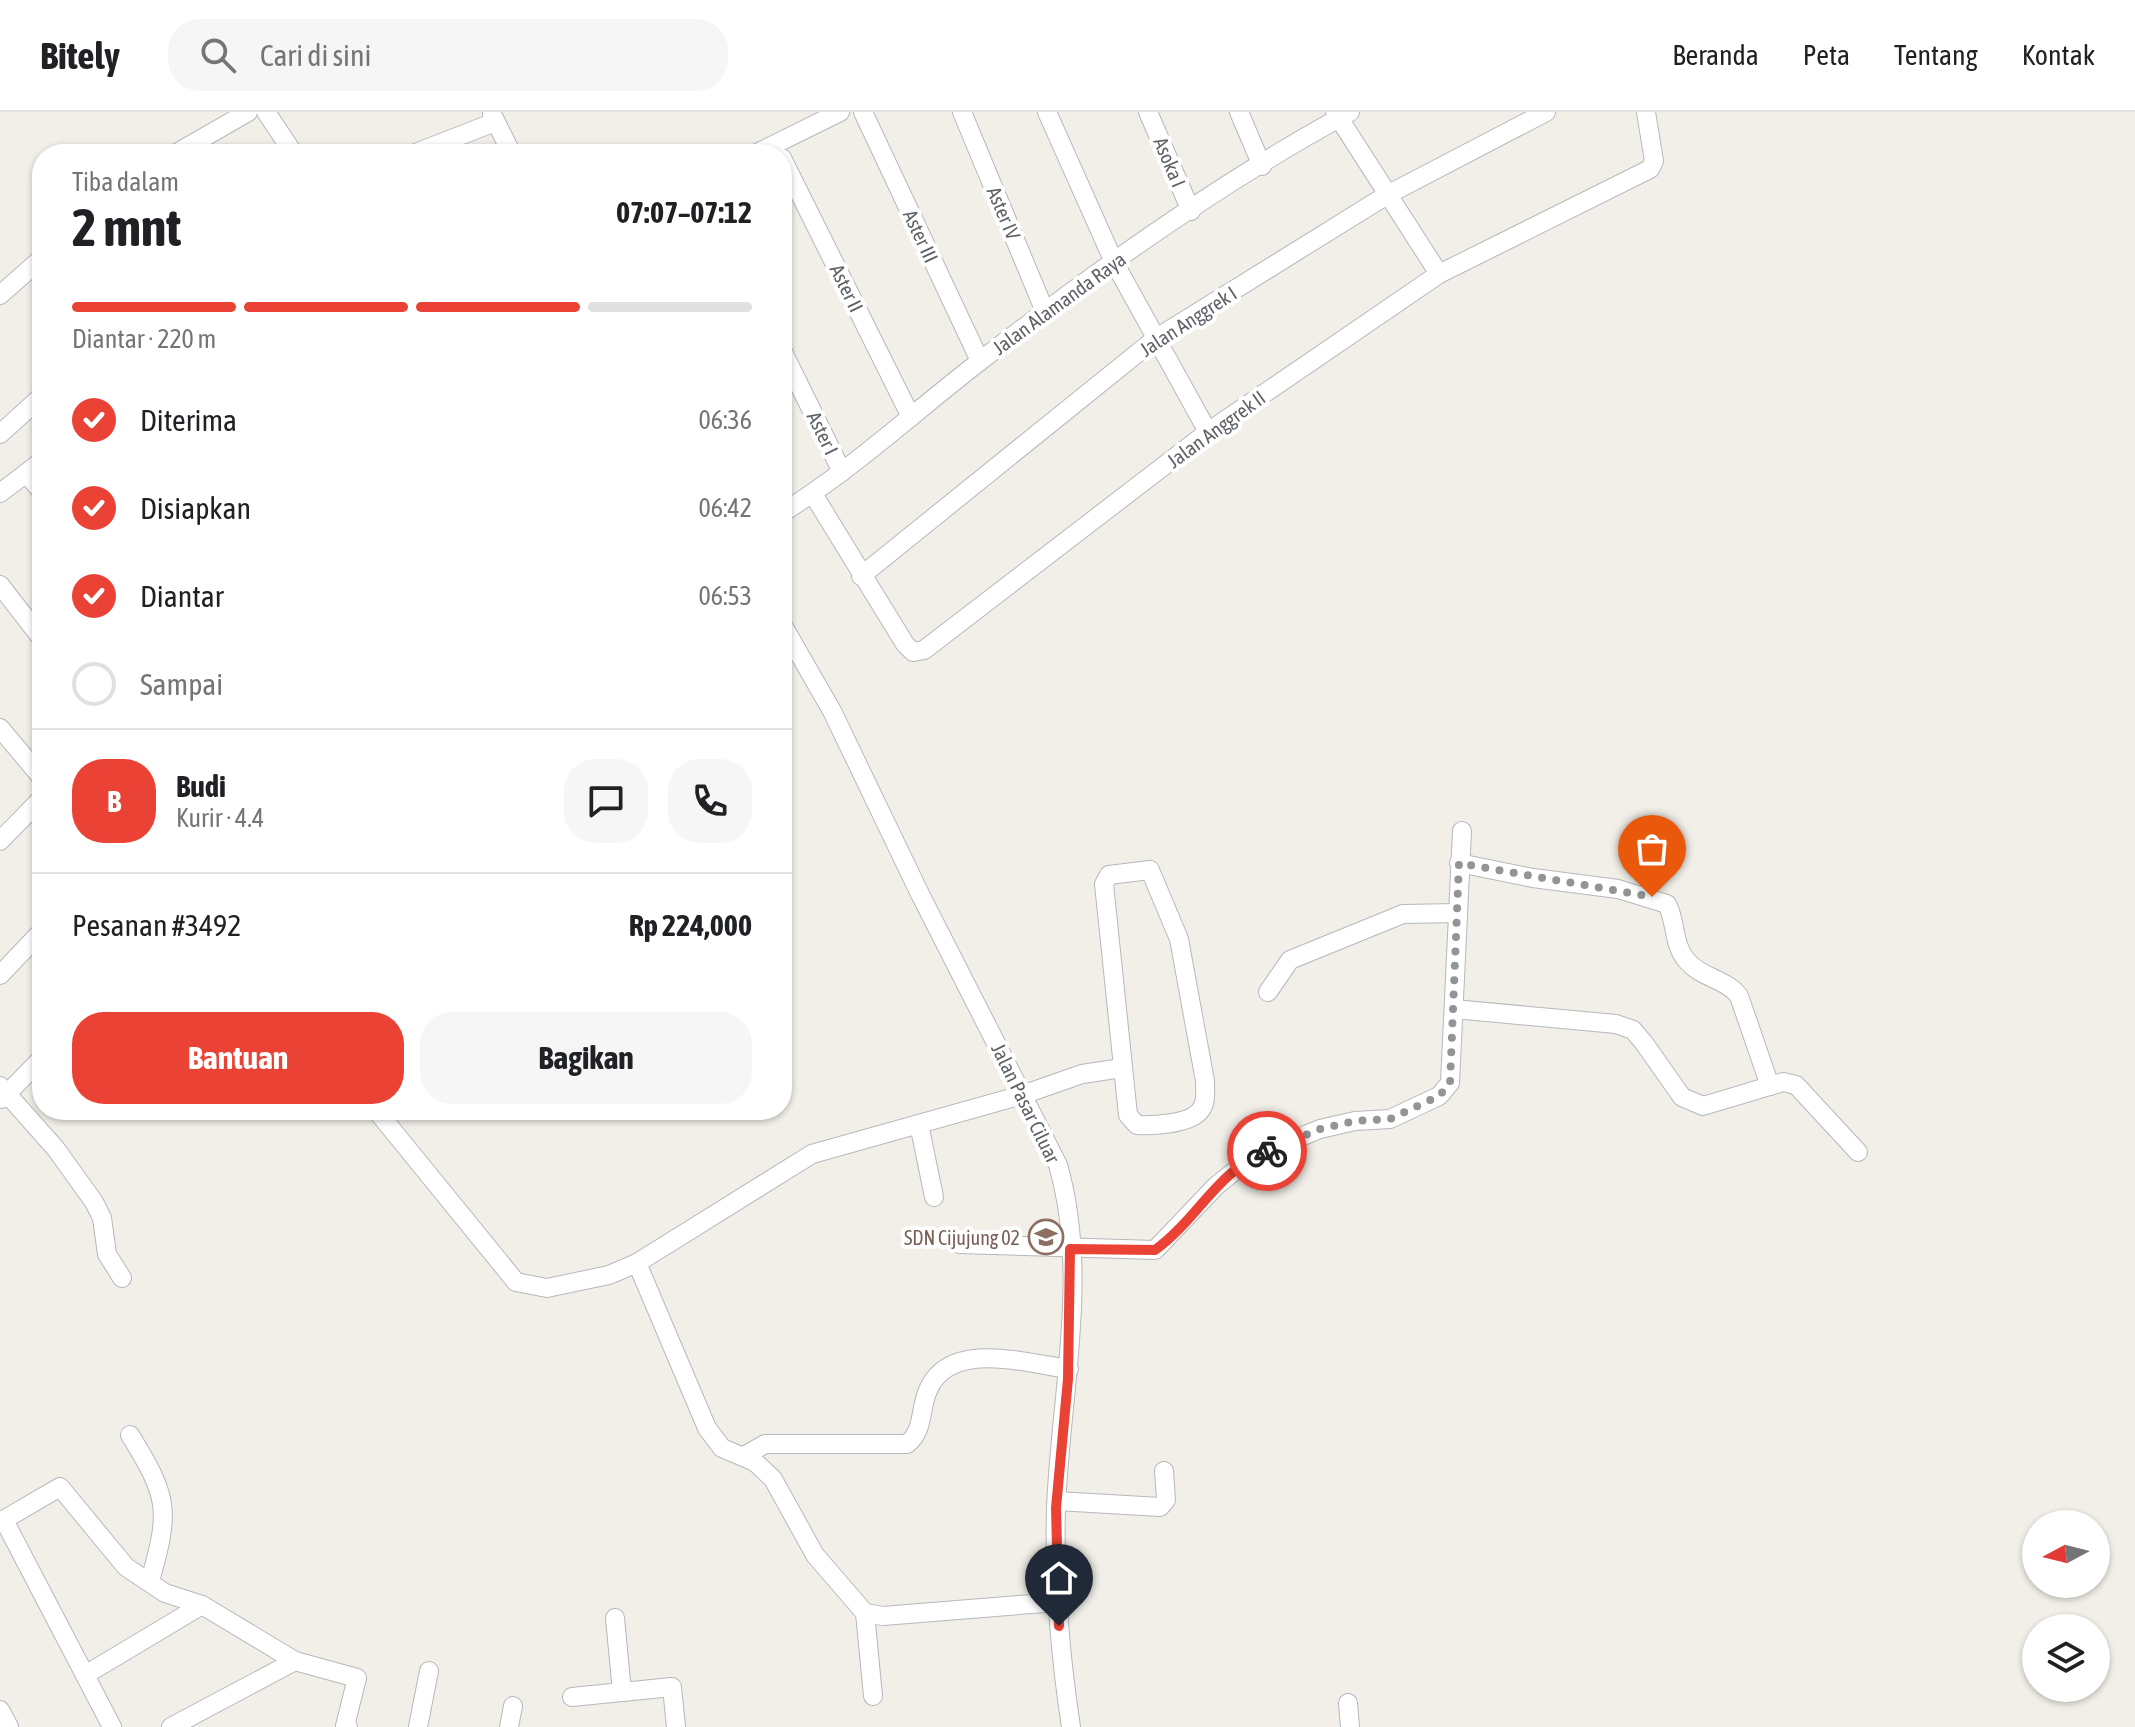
<!DOCTYPE html>
<html lang="id">
<meta charset="utf-8">
<style>
body{margin:0;font-family:"Asap Condensed",sans-serif;background:#f6f6f6;color:#202124;height:100vh;display:flex;flex-direction:column;font-size:30px;white-space:nowrap}
*{box-sizing:border-box;margin:0}
p{font-size:26px;color:#757577}
.icon{flex:none;width:44px;height:44px;fill:none;stroke:currentColor;stroke-width:2;stroke-linecap:round;stroke-linejoin:round}
.map{position:relative;flex:1;overflow:hidden}
.panel{position:absolute;left:32px;top:32px;width:760px;height:976px;display:flex;flex-direction:column;background:#fff;border-radius:32px;box-shadow:0 2px 6px #0004}
.panel>*{flex:none}
.needle{width:52px;rotate:263deg}
.controls{position:absolute;left:2022px;top:1398px;display:grid;gap:16px}
.controls a{display:grid;place-items:center;width:88px;height:88px;border-radius:50%;background:#fff;box-shadow:0 2px 6px #0004;font-size:40px}
.pin{position:absolute;display:grid;place-items:center;width:68px;height:68px;color:#fff;margin:-82px -34px;border-radius:50% 50% 50% 0;rotate:-45deg;box-shadow:0 0 8px #0007}
.pin .icon{rotate:45deg}
.courier{position:absolute;display:grid;place-items:center;width:80px;height:80px;margin:-40px;border:6px solid #ea4335;border-radius:50%;background:#fff;color:#222;box-shadow:0 2px 10px #0007}
.summary em{font-style:normal;font-weight:700}
.summary div{display:flex;flex-direction:column-reverse}
.summary{display:flex;align-items:center;justify-content:space-between;height:136px;padding:0 40px}
h1{font-size:52px;font-weight:700;line-height:60px}
.bar{display:grid;grid-template-columns:repeat(4,1fr);gap:12px 8px;align-content:center;height:96px;padding:0 40px}
.bar i{height:10px;border-radius:6px;background:#e0e0e0}
.bar .current{background:#ea4335}
.bar p{grid-column:span 4}
.line{display:flex;align-items:center;gap:20px;padding:0 40px;border-top:2px solid #e0e0e0}
.line div{flex:1}
.round{display:grid;place-items:center;flex:none;width:84px;height:84px;border-radius:32px;background:#f6f6f6}
ol{padding:0 40px;list-style:none}
li{display:flex;align-items:center;gap:24px;height:88px}
li p{margin-inline-start:auto}
li .icon{padding:8px;border-radius:50%;background:#ea4335;color:#fff;stroke-width:4}
li:last-child{color:#757577}
li i{width:44px;height:44px;border:4px solid #e0e0e0;border-radius:50%}
.button{display:flex;gap:16px;margin-top:auto;padding:16px 40px}
.button a{flex:1;height:92px;border-radius:32px;background:#ea4335;color:#fff;font-size:32px;font-weight:700;line-height:92px;text-align:center}
.button a+a{background:#f6f6f6;color:#202124}
header{display:flex;align-items:center;gap:48px;box-sizing:border-box;height:112px;padding:0 40px;background:#fff;border-bottom:2px solid #e0e0e0}
header strong{font-size:38px}
nav{display:flex;gap:44px;margin-inline-start:auto;font-size:28px}
.search{width:560px;height:72px;background:#f6f6f6;display:flex;align-items:center;gap:20px;box-sizing:border-box;padding:0 28px;border-radius:32px;color:#757577;font-size:30px}
.map>svg:first-child{display:block}
.lines{fill:none;stroke-linecap:round;stroke-linejoin:round}
.minor-casing{stroke:#b5b8bc;stroke-width:20}
.minor{stroke:#fff;stroke-width:18}
.done{stroke:#929495;stroke-width:8;stroke-dasharray:0 14.4}
.route{stroke:#ea4335;stroke-width:10}
.labels{text-anchor:middle;dominant-baseline:central;stroke-width:8;stroke-linejoin:round;paint-order:stroke}
.street-label{font-size:20px;fill:#5f6368;stroke:#fff}
.education-label{font-size:20px;fill:#785e54;stroke:#fff;text-anchor:end}
</style>
<header>
<strong>Bitely</strong>
<div class="search"><svg class="icon" aria-label="search" viewBox="0 0 24 24"><circle cx="10" cy="10" r="6"/><path d="M15 15l6 6"/></svg>Cari di sini</div>
<nav><a>Beranda</a><a>Peta</a><a>Tentang</a><a>Kontak</a></nav>
</header>
<div class="map">
<svg width="2135" height="1615" viewBox="0 0 2135 1615">
<rect width="100%" height="100%" fill="#f1efe8"/>
<g class="lines">
<!-- minor casing -->
<g class="minor-casing">
<g id="minor">
<polyline points="266,0 294,42"/>
<polyline points="863,0 980,249"/>
<polyline points="962,0 1046,202"/>
<polyline points="1047,0 1114,150 1208,320"/>
<polyline points="1148,0 1191,99"/>
<polyline points="1239,0 1262,54"/>
<polyline points="1335,0 1439,162"/>
<polyline points="492,2 512,42"/>
<polyline points="175,42 248,0"/>
<polyline points="413,42 495,10"/>
<polyline points="755,42 840,0"/>
<polyline points="782,46 911,305"/>
<polyline points="0,183 42,146"/>
<polyline points="782,238 842,360"/>
<polyline points="0,322 42,284"/>
<polyline points="27,362 42,380"/>
<polyline points="0,381 42,349"/>
<polyline points="813,382 905,532 913,540 924,538 1208,320 1439,162 1650,57 1654,49 1646,0"/>
<path d="M782,401c71,-44 131,-100 197,-151 114,-89 244,-181 371,-250"/>
<polyline points="861,464 1155,227 1387,83 1546,0"/>
<polyline points="0,473 42,527"/>
<path d="M782,512l50,87 88,183 138,271c32,111 2,231 -2,344 -2,73 4,146 15,218"/>
<polyline points="0,616 42,666"/>
<polyline points="0,729 42,686"/>
<path d="M1459,751l74,15 85,11 49,15c10,19 5,41 21,58 14,16 38,17 51,34l31,90"/>
<path d="M1150,758l29,69 26,142c0,11 2,23 -6,31 -11,12 -47,14 -62,13l-9,-10 -24,-231 5,-9z"/>
<polyline points="0,863 42,819"/>
<polyline points="1268,880 1290,848 1403,802 1457,801"/>
<polyline points="1454,897 1616,912 1633,918 1644,931 1682,985 1703,994 1783,970 1796,973 1858,1040"/>
<polyline points="0,974 56,1037 94,1090 102,1106 107,1142 122,1166"/>
<polyline points="2,987 42,946"/>
<polyline points="376,998 516,1170 547,1176 609,1163 637,1151 812,1042 1022,983 1082,962 1122,956"/>
<polyline points="919,1012 934,1085"/>
<polyline points="959,1132 1155,1138 1216,1074 1252,1045 1320,1017 1355,1009 1390,1007 1439,984 1450,971 1462,719"/>
<polyline points="637,1151 707,1316 722,1336 755,1350 773,1367 815,1443 865,1501 883,1504 1057,1490"/>
<path d="M130,1323c39,63 40,75 20,146"/>
<path d="M744,1344l21,-12h142c18,-14 12,-36 22,-56 23,-49 100,-24 140,-19"/>
<polyline points="1057,1389 1160,1395 1166,1388 1164,1359"/>
<polyline points="4,1408 112,1615"/>
<polyline points="0,1410 60,1375 126,1455 165,1481 202,1493 295,1549 357,1566 345,1614 348,1615"/>
<polyline points="865,1501 873,1584"/>
<polyline points="615,1506 622,1580"/>
<polyline points="85,1563 202,1493"/>
<polyline points="572,1585 672,1575 676,1615"/>
<polyline points="1348,1591 1350,1615"/>
<polyline points="0,1598 9,1615"/>
<polyline points="171,1615 295,1549"/>
<polyline points="418,1615 429,1559"/>
<polyline points="509,1615 513,1594"/>
</g>
</g>
<!-- minor -->
<use href="#minor" class="minor"/>
</g>
<g class="lines">
<!-- done -->
<polyline class="done" points="1267,1039 1320,1017 1355,1009 1390,1007 1439,984 1450,971 1459,751 1652,785"/>
<!-- route -->
<path class="route" d="M1059,1514l-3,-118 12,-129 2,-130 85,1c41,-29 63,-80 112,-99"/>
</g>
<!-- icons -->
<defs>
<g id="school-ring" transform="scale(1.8)"><circle r="9.5" fill="#fff" stroke="#8d6e63" stroke-width="1.5"/><path d="M0-5L7-2L0 1L-7-2ZM-4 1L0 2.5L4 1V4Q0 6-4 4Z" fill="#8d6e63"/></g>
</defs>
<g fill-rule="evenodd">
<use href="#school-ring" x="1046" y="1125"/>
</g>
<g class="labels">
<!-- street labels -->
<g class="street-label">
<text transform="translate(1170 50) rotate(67)">Asoka I</text>
<text transform="translate(1004 101) rotate(67)">Aster IV</text>
<text transform="translate(921 124) rotate(65)">Aster III</text>
<text transform="translate(847 176) rotate(64)">Aster II</text>
<text transform="translate(1059 191) rotate(-36)">Jalan Alamanda Raya</text>
<text transform="translate(1188 209) rotate(-33)">Jalan Anggrek I</text>
<text transform="translate(1216 317) rotate(-36)">Jalan Anggrek II</text>
<text transform="translate(823 321) rotate(64)">Aster I</text>
<text transform="translate(1026 991) rotate(64)">Jalan Pasar Ciluar</text>
</g>
<!-- education labels -->
<g class="education-label">
<text x="1020" y="1125">SDN Cijujung 02</text>
</g>
</g>
</svg>
<div class="controls">
<a><svg class="needle" viewBox="-14 -14 28 28"><path d="M0-13l5 13h-10z" fill="#e53935"/><path d="M0 13l5-13h-10z" fill="#757577"/></svg></a>
<a><svg class="icon" aria-label="layers" viewBox="0 0 24 24"><path d="M12 4l9 5-9 5-9-5zM3 14l9 5 9-5"/></svg></a>
</div>
<div class="pin" style="left:1652px;top:785px;background:#ea580c"><svg class="icon" aria-label="bag" viewBox="0 0 24 24"><path d="M5 8h14l-1 12H6zM9 8a3 3 0 0 1 6 0"/></svg></div>
<div class="pin" style="left:1059px;top:1514px;background:#1f2937"><svg class="icon" aria-label="home" viewBox="0 0 24 24"><path d="M3 11l9-7 9 7M6 9v11h12V9"/></svg></div>
<div class="courier" style="left:1267px;top:1039px"><svg class="icon" aria-label="bike" viewBox="0 0 24 24"><circle cx="6" cy="16" r="4"/><circle cx="18" cy="16" r="4"/><path d="M6 16l4-8h5l3 8M10 8l3 8H6M13 5h3"/></svg></div>
<section class="panel">
<div class="summary"><div><h1>2 mnt</h1><p>Tiba dalam</p></div><em>07:07–07:12</em></div>
<div class="bar"><i class="current"></i><i class="current"></i><i class="current"></i><i></i><p>Diantar · 220 m</p></div>
<ol>
<li><svg class="icon" aria-label="check" viewBox="0 0 24 24"><path d="M5 12l5 5 9-10"/></svg>Diterima<p>06:36</p></li>
<li><svg class="icon" aria-label="check" viewBox="0 0 24 24"><path d="M5 12l5 5 9-10"/></svg>Disiapkan<p>06:42</p></li>
<li><svg class="icon" aria-label="check" viewBox="0 0 24 24"><path d="M5 12l5 5 9-10"/></svg>Diantar<p>06:53</p></li>
<li><i></i>Sampai</li>
</ol>
<div class="line" style="height:144px"><b class="round" style="background:#ea4335;color:#fff">B</b><div><b>Budi</b><p>Kurir · 4.4</p></div><a class="round"><svg class="icon" aria-label="chat" viewBox="0 0 24 24"><path d="M4 5h16v11H9l-5 4z"/></svg></a><a class="round"><svg class="icon" aria-label="phone" viewBox="0 0 24 24"><path d="M5 4h4l2 5-3 2q2 4 5 5l2-3 5 2v4C11 20 4 13 5 4z"/></svg></a></div>
<div class="line" style="height:104px"><div>Pesanan #3492</div><b>Rp 224,000</b></div>
<div class="button"><a>Bantuan</a><a>Bagikan</a></div>
</section>
</div>
